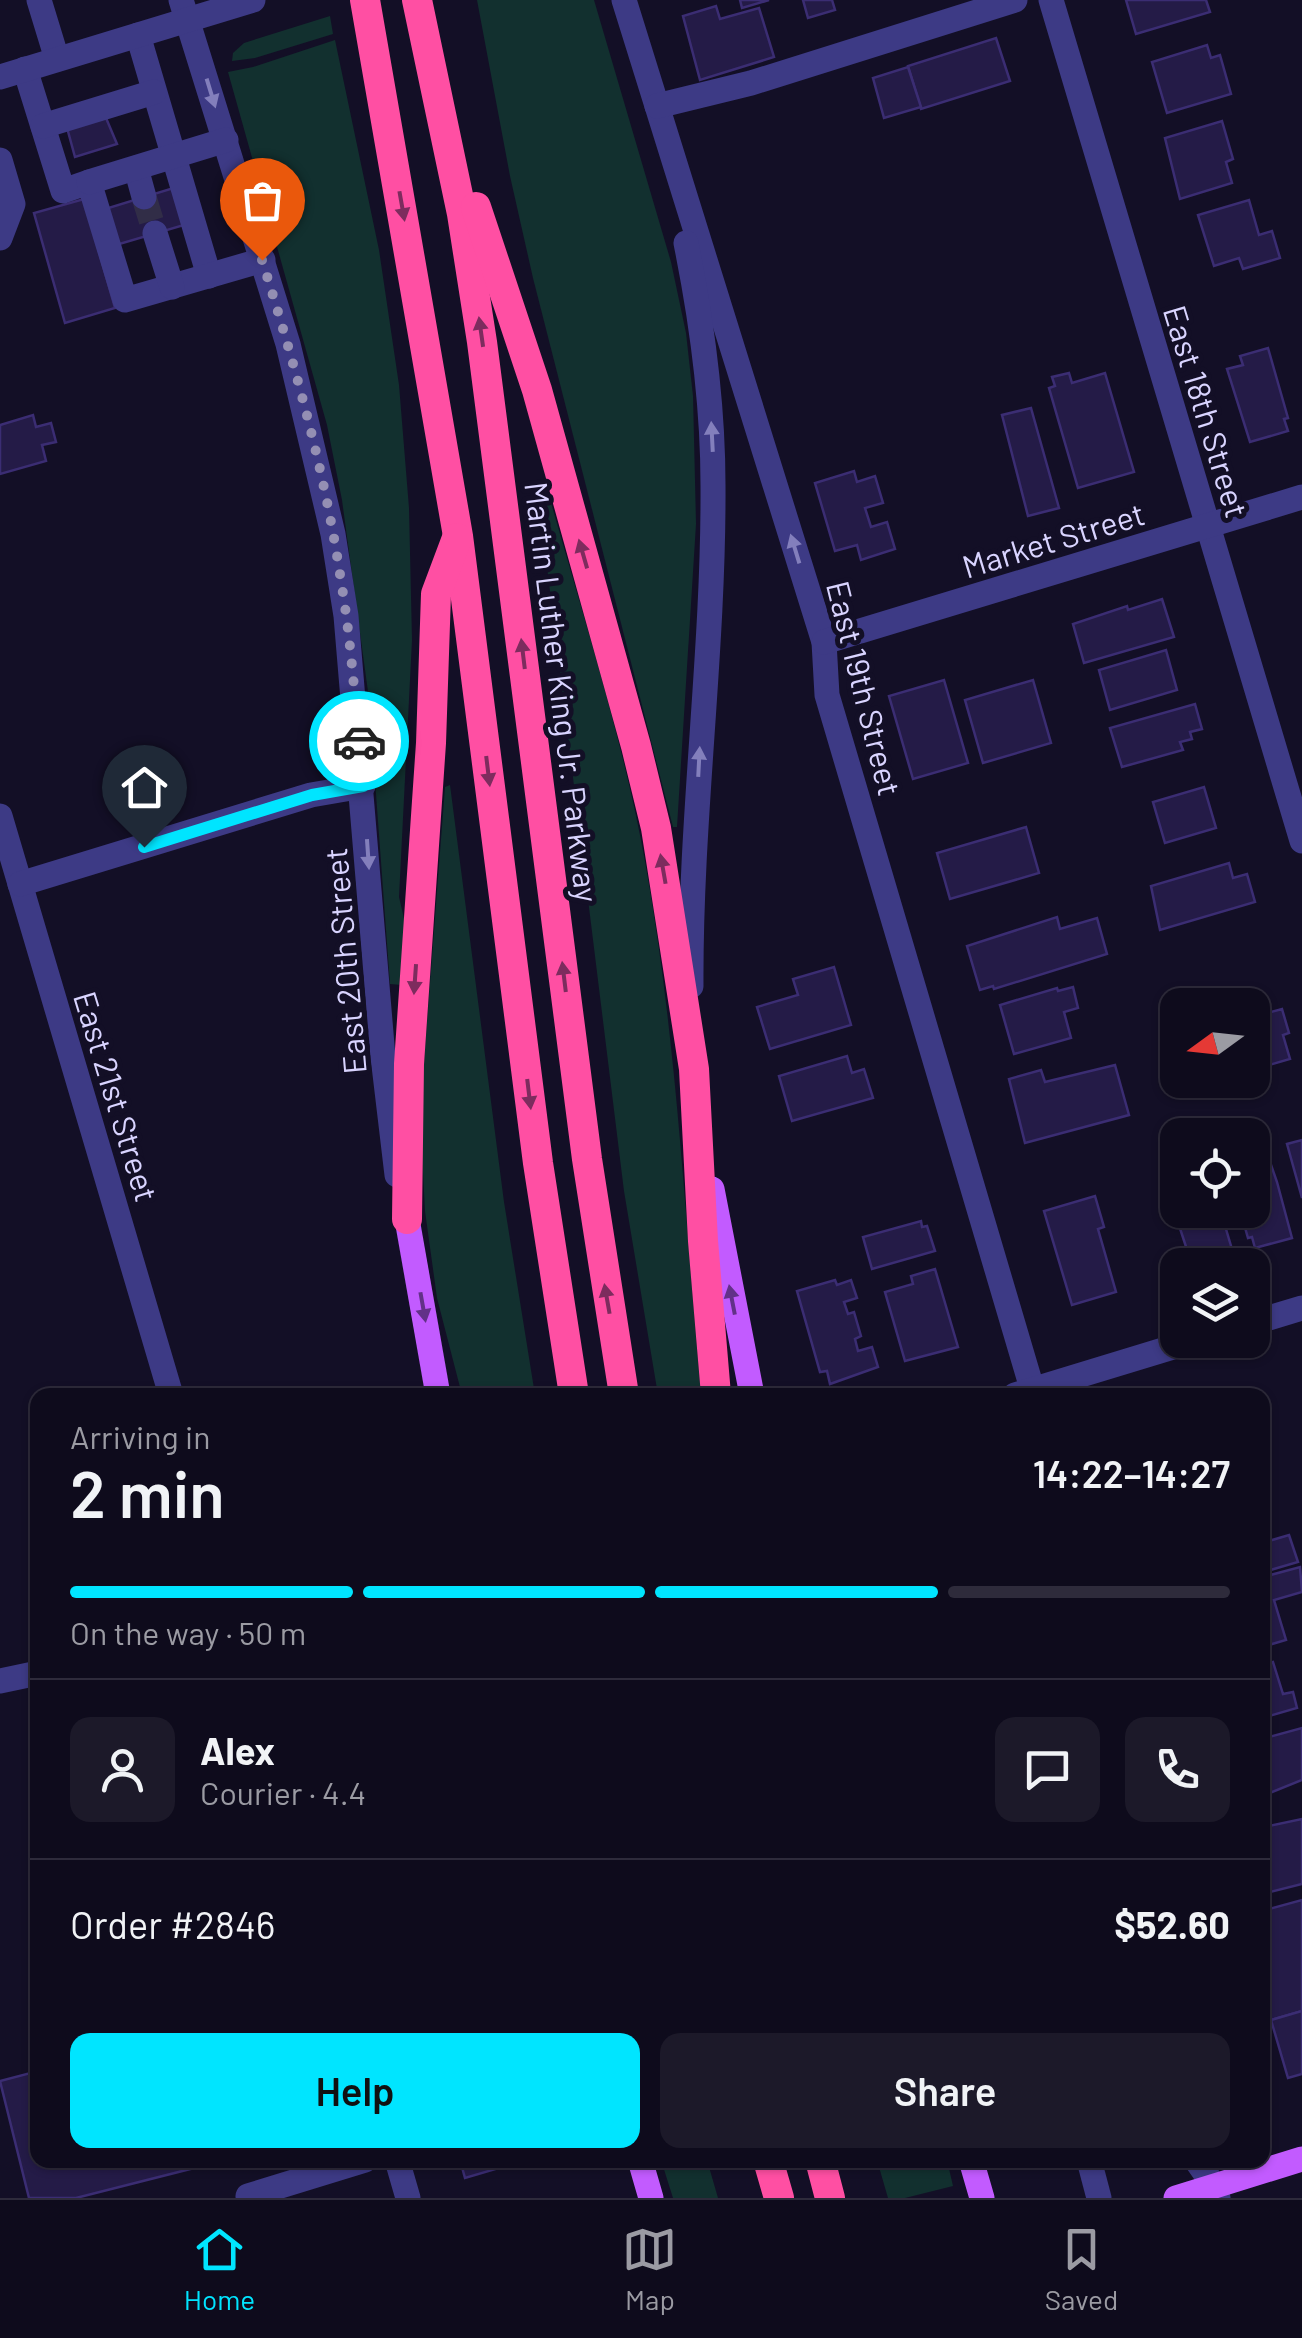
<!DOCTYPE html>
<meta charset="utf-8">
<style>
body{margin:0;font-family:Barlow,sans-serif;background:#1c1929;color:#f1f3f6;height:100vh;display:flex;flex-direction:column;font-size:38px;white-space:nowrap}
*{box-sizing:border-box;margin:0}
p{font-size:32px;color:#9b9ba3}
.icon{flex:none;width:55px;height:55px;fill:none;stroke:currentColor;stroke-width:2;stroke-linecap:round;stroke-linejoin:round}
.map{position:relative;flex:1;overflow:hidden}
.drawer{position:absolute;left:30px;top:1388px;width:1240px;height:780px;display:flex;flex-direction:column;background:#0e0b1c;border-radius:20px;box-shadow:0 2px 8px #0004,0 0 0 2px #2e2b3b}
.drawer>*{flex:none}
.needle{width:65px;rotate:255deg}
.fabs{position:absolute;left:1160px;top:988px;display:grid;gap:20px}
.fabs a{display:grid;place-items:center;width:110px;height:110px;border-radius:20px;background:#0e0b1c;box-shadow:0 2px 8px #0004,0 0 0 2px #2e2b3b;font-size:50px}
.pin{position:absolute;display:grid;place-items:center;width:85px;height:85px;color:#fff;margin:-102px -42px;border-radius:50% 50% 50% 0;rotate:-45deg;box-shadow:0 0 10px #0007}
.pin .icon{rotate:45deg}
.courier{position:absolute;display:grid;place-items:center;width:100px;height:100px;margin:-50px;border:8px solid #00e5ff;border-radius:50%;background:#fff;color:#222;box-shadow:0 2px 12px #0007}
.head em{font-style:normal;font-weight:600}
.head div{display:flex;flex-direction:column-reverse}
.head{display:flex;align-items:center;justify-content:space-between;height:170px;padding:0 40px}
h1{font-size:65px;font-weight:600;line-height:75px}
.bar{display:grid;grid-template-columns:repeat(4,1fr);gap:15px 10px;align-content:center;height:120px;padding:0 40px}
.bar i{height:12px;border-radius:8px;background:#2e2b3b}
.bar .current{background:#00e5ff}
.bar p{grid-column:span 4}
.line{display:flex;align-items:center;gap:25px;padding:0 40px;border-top:2px solid #2e2b3b}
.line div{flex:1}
.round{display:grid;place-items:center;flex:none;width:105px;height:105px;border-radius:20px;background:#1c1929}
.primary-button{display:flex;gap:20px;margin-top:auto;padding:20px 40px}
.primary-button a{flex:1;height:115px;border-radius:20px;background:#00e5ff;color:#111;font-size:40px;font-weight:600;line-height:115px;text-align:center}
.primary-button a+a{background:#1c1929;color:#f1f3f6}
.tabs{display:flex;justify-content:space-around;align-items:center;height:140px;border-top:2px solid #2e2b3b;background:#0e0b1c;font-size:28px;color:#9b9ba3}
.tabs a{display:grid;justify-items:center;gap:5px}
.tabs .current{color:#00e5ff}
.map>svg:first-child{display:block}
.green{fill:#12302f}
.building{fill:#241b47;stroke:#3b2d73;stroke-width:2.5}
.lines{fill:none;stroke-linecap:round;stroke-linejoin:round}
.minor-tunnel{stroke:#312d47;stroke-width:25;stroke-dasharray:25 12;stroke-linecap:butt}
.minor{stroke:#3d3a85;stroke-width:25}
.major{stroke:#c25bff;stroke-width:25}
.highway{stroke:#ff4fa3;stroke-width:30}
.oneway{fill:#837fbc}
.oneway2{fill:#7d2c5e}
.oneway3{fill:#623188}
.done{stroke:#948fb3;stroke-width:10;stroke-dasharray:0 18}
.route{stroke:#00e5ff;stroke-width:12}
.labels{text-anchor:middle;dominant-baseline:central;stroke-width:10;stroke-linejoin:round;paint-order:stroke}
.street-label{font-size:32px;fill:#d9d4ff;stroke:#130f26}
</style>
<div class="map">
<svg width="1302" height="2198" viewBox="0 0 1302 2198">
<rect width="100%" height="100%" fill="#130f26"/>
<!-- green -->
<g class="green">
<polygon points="477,0 594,0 671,262 686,333 693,396 696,524 677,827 673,827 533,278 510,176"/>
<polygon points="330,16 333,34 255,58 232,61 233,53 244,43"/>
<polygon points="335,40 379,250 399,385 409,508 412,640 399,897 406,927 402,985 390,984 369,699 342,500 327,425 228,72 253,67"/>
<path d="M550,499c34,121 74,243 96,368 31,174 39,352 55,528h-43l-34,-204 -85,-689z"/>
<polygon points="450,785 504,1202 535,1395 462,1395 437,1298 425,1211 420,1114 445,787"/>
<polygon points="661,2160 707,2160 718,2198 673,2198"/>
<polygon points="877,2160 947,2160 953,2186 905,2198 888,2198"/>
</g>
<!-- building -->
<g class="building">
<polygon points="740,0 769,0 742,8"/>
<polygon points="803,0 832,0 835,10 808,18"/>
<polygon points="1126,0 1206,0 1210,12 1136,34"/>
<polygon points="716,6 720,19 759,8 774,57 700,80 683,16"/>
<polygon points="996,38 1010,81 921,109 908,66"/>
<polygon points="1207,45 1211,58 1220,55 1231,94 1167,113 1152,62"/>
<polygon points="908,67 921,107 884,118 873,78"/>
<polygon points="106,118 117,144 75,157 66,124"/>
<polygon points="1222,121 1233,159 1226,162 1232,183 1180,199 1165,138"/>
<polygon points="180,186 191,223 116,245 105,209"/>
<polygon points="84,199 115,308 65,323 34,213"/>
<polygon points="1249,200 1259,235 1272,231 1280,258 1243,269 1239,258 1214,266 1198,215"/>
<polygon points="1268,348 1288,418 1284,419 1288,431 1250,442 1227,369 1243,365 1240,356"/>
<polygon points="1069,373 1072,383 1105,373 1134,472 1078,488 1049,388 1055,386 1052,377"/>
<polygon points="1031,408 1059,508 1028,516 1002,415"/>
<polygon points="33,415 36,427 51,423 56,442 42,445 46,461 0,474 0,425"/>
<polygon points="854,471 857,482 875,476 883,503 865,508 871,527 887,522 895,549 861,560 857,545 835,551 815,483"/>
<polygon points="1162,599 1174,637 1084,663 1073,624 1127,606 1128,610"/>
<polygon points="1166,650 1177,690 1110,710 1099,670"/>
<polygon points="944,680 968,763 913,779 889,696"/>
<polygon points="1033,680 1051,743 983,763 965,700"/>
<polygon points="1195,704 1202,729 1190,732 1192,739 1180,742 1183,750 1122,767 1110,728"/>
<polygon points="1204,787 1216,828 1165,843 1153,802"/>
<polygon points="1026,827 1039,873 950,899 937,853"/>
<polygon points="1229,863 1233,878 1247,874 1255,902 1160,930 1151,886"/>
<polygon points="1057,917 1060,929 1097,918 1107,954 994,989 993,986 980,990 967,946"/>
<polygon points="834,967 851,1025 770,1049 757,1007 798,995 793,979"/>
<polygon points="1073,987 1078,1008 1064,1012 1071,1038 1014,1054 1000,1005 1057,988 1058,991"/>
<polygon points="1282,1009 1289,1033 1283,1035 1290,1059 1252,1070 1252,1017"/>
<polygon points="847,1056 852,1073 864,1069 873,1098 792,1121 779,1076"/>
<polygon points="1115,1065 1129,1115 1025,1143 1009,1079 1041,1070 1045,1082"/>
<polygon points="1302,1140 1302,1198 1287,1144"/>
<polygon points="1262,1153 1265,1163 1270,1162 1277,1182 1292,1238 1255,1248 1252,1237 1248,1238 1240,1210 1252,1210 1252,1156"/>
<polygon points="1178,1170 1178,1210 1223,1210 1226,1218 1223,1219 1234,1256 1192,1265 1171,1201 1174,1200 1166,1173"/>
<polygon points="1095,1196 1104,1227 1098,1229 1116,1292 1072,1305 1044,1211"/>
<polygon points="921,1221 922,1227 927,1226 935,1251 872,1269 863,1237"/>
<polygon points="935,1269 958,1347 905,1361 885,1292 913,1284 911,1276"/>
<polygon points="835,1280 837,1285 851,1280 857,1298 844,1302 848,1314 854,1312 861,1336 855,1339 858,1351 872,1347 878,1367 830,1384 827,1371 820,1372 797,1291"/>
<polygon points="1289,1535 1298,1562 1267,1571 1262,1543"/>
<polygon points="1300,1567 1302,1592 1274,1600 1286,1640 1262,1647 1263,1577"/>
<polygon points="1273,1662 1283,1694 1293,1692 1297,1708 1262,1718 1262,1665"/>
<polygon points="1302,1728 1302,1780 1262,1796 1262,1739"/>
<polygon points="1267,1818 1269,1826 1302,1819 1302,1884 1262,1894 1262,1819"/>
<polygon points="1302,1900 1302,2011 1271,2020 1262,1990 1262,1911"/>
<polygon points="1302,2011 1302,2074 1288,2078 1271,2020"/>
<polygon points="38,2071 38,2160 205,2160 206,2165 76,2198 29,2198 0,2081"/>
<polygon points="460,2160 526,2160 465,2178"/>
</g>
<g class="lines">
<!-- minor-tunnel -->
<polyline class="minor-tunnel" points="144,197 155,233"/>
<!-- minor -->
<g class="minor">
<polyline points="39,0 57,59"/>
<polyline points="181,0 288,344 333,534 346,616 383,1057 397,1175"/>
<polyline points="624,0 824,642 827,695 1034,1395"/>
<polyline points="1051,0 1302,841"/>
<polyline points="138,35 209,276"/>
<polyline points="25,69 63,191 89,182 125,300 263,260"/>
<polyline points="0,77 253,0"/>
<polyline points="657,106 751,83 1015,0"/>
<polyline points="43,126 154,92"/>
<polyline points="0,160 13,204 0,238"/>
<polyline points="136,168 144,197"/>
<polyline points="89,182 226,140"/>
<polyline points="155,233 172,287"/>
<path d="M686,243c16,79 27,161 27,242 1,167 -23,334 -22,501"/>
<polyline points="824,642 1302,497"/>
<polyline points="0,816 171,1395"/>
<polyline points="20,884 311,795 363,786"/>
<polyline points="1252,1323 1302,1308"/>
<polyline points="1015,1395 1196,1340"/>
<polyline points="0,1681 38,1673"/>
<polyline points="397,2160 408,2198"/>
<polyline points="1089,2160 1099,2198"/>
<polyline points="1196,2160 1215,2187 1218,2198"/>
<polyline points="248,2196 365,2160"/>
</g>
<!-- major -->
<g class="major">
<polyline points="712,1189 752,1395"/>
<polyline points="407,1219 438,1395"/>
<polyline points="640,2160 651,2198"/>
<polyline points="971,2160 982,2198"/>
<polyline points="1176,2198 1302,2159"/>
</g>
<!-- highway -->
<g class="highway">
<polyline points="365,0 458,536 538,1163 574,1395"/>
<polyline points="417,0 462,214 482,342 587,1159 624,1395"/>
<polyline points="476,207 537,390 636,746 656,828 694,1069 703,1241 716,1395"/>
<polyline points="407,1219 409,1064 431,743 436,594 457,538"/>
<polyline points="768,2160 779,2198"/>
<polyline points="820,2160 830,2198"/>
</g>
</g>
<!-- one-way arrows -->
<defs><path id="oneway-solid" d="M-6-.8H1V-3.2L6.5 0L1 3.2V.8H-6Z" transform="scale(2.5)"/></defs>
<g class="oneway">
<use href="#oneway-solid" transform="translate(211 93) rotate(73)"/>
<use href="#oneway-solid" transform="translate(712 437) rotate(-93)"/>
<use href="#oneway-solid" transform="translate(795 549) rotate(-107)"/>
<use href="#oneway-solid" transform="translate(699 762) rotate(-87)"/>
<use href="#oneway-solid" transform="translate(368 854) rotate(86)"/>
</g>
<g class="oneway2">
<use href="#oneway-solid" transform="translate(402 206) rotate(80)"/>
<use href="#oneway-solid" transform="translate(481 332) rotate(-98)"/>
<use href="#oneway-solid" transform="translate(583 554) rotate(-106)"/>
<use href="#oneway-solid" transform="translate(523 654) rotate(-97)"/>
<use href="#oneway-solid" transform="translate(488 771) rotate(83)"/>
<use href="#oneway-solid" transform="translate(663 869) rotate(-100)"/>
<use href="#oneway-solid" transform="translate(564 977) rotate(-97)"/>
<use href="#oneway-solid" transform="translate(415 979) rotate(94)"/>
<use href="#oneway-solid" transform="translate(529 1094) rotate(83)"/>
<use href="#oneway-solid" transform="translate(607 1299) rotate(-100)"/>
</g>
<g class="oneway3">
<use href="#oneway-solid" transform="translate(732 1300) rotate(-101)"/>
<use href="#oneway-solid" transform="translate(423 1307) rotate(80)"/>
</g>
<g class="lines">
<!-- done -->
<path class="done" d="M262,260c33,105 63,212 79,321 9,53 13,107 18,160"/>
<!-- route -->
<polyline class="route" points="144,847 312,795 363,786 359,741"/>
</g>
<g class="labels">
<!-- street labels -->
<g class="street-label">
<text transform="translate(1207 411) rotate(73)">East 18th Street</text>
<text transform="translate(1053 539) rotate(-17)">Market Street</text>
<text transform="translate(865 688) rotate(76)">East 19th Street</text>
<text transform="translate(563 692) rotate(83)">Martin Luther King Jr. Parkway</text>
<text transform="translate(344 961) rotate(-95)">East 20th Street</text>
<text transform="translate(117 1096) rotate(73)">East 21st Street</text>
</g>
</g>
</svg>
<div class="fabs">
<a><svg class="needle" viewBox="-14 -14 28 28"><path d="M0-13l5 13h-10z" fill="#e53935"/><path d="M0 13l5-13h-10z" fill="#9b9ba3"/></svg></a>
<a><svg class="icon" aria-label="locate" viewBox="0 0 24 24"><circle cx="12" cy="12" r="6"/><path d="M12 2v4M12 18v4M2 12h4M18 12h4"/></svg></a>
<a><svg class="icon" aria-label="layers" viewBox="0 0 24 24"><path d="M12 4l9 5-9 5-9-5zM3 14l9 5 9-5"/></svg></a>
</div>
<div class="pin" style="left:262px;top:260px;background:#ea580c"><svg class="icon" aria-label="bag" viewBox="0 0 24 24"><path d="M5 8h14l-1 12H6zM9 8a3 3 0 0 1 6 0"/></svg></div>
<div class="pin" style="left:144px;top:847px;background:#1f2937"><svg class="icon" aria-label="home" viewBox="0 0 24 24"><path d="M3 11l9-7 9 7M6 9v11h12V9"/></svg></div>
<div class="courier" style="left:359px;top:741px"><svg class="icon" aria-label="car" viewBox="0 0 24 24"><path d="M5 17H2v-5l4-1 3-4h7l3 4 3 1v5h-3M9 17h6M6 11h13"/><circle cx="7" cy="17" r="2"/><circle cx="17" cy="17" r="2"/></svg></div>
<section class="drawer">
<div class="head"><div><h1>2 min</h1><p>Arriving in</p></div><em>14:22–14:27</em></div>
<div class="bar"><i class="current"></i><i class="current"></i><i class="current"></i><i></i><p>On the way · 50 m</p></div>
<div class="line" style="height:180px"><a class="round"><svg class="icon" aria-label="person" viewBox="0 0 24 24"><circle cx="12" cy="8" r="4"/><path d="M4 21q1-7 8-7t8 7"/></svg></a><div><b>Alex</b><p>Courier · 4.4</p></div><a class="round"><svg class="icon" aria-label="chat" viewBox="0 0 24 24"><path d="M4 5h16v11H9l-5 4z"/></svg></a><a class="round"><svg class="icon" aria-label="phone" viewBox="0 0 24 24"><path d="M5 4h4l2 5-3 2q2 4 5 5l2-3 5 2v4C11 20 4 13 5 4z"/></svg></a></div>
<div class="line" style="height:130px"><div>Order #2846</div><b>$52.60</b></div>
<div class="primary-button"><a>Help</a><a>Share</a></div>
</section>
</div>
<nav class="tabs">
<a class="current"><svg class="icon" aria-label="home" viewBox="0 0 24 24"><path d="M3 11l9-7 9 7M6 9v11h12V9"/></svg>Home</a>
<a><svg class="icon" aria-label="map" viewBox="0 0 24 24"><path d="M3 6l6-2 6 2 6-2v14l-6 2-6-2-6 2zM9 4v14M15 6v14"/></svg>Map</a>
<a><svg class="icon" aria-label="saved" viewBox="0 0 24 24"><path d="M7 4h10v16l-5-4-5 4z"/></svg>Saved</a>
</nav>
